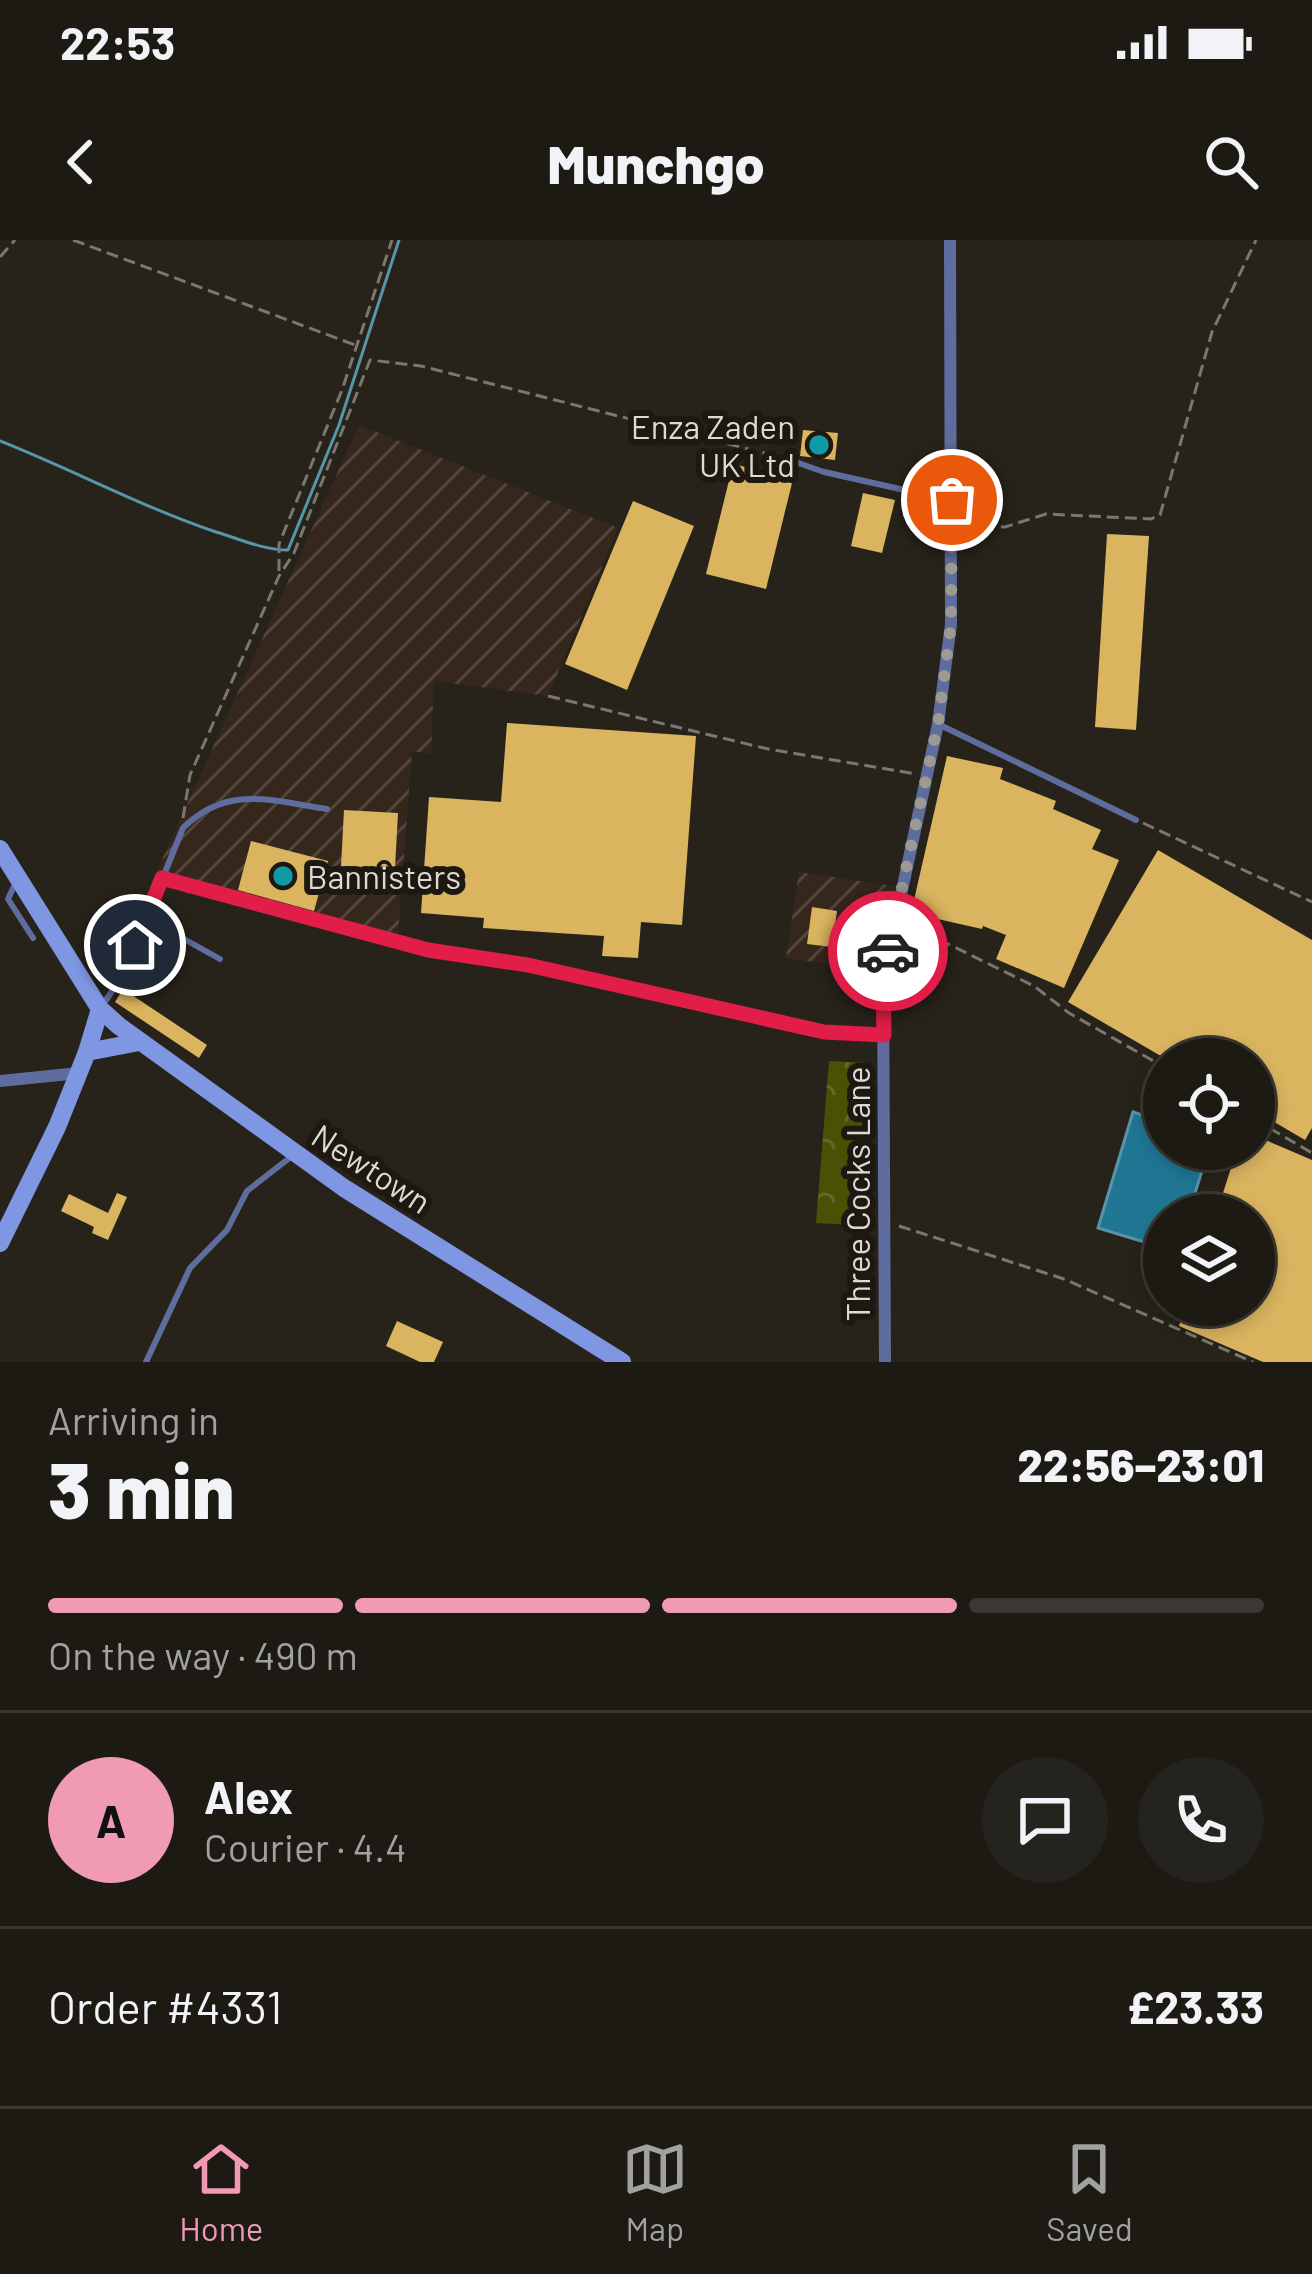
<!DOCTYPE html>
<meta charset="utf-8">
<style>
body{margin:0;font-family:Barlow,sans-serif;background:#25231d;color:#f1f3f6;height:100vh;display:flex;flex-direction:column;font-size:45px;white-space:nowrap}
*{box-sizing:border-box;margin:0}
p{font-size:39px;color:#a0a1a0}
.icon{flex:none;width:66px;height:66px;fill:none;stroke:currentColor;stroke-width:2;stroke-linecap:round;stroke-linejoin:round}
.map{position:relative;height:1122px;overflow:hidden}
.panel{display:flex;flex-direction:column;background:#1d1a14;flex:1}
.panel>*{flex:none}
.controls{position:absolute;left:1143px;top:798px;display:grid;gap:24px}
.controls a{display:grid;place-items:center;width:132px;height:132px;border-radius:50%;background:#1d1a14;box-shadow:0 6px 18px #0003,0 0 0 3px #3b3834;font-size:60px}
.pin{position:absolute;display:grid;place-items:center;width:102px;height:102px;color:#fff;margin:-51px;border:6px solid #fff;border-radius:50%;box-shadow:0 3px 12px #0007}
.courier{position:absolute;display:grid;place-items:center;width:120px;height:120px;margin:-60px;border:9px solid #e11d48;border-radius:50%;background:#fff;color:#222;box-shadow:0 3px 15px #0007}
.head em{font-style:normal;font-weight:800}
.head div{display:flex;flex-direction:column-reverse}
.head{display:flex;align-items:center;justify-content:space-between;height:204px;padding:0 48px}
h1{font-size:78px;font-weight:800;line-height:90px}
.bar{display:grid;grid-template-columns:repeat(4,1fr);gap:18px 12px;align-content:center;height:144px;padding:0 48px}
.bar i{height:15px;border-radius:9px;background:#3b3834}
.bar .on{background:#f19ab3}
.bar p{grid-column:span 4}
.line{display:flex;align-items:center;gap:30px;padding:0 48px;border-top:3px solid #3b3834}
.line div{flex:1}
.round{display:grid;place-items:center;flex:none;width:126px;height:126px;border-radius:63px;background:#25231d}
.status{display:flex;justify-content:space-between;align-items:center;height:84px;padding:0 60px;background:#1d1a14;direction:ltr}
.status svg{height:33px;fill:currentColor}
header{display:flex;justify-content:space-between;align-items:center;height:156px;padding:0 48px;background:#1d1a14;font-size:54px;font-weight:800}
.menu{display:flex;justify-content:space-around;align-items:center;height:168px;border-top:3px solid #3b3834;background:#1d1a14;font-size:33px;color:#a0a1a0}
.menu a{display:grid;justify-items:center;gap:6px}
.menu .on{color:#f19ab3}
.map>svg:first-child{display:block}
.industrial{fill:url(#industrial-furrows)}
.forest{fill:url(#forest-crowns)}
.water{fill:#1f7794;stroke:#5895a8;stroke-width:3}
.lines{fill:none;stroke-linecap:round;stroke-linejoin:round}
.stream{stroke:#5895a8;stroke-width:3}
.building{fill:#dab45f}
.path{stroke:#7a7770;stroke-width:3;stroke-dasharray:12 6;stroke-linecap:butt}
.lane{stroke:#5e6d9d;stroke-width:6}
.street{stroke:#5e6d9d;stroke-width:12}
.secondary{stroke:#7f96e3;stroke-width:18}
.done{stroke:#9d9a94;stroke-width:12;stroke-dasharray:0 21.6}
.route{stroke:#e11d48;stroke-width:15}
.culture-dot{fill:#0f9aa8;stroke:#1d1911;stroke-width:4.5}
.labels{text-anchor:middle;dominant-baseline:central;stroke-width:12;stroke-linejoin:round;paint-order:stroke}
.poi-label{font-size:33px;fill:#dddad5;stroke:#1d1911;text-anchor:end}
.street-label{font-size:33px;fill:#dddad5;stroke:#1d1911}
</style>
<div class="status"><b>22:53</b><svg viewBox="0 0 49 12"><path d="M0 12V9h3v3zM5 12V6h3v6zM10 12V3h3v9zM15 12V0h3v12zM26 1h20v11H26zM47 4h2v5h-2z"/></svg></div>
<header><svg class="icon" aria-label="back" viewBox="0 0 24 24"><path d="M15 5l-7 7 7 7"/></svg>Munchgo<svg class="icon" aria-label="search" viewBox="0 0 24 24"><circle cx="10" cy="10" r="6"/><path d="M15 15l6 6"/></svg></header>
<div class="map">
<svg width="1312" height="1122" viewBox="0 0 1312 1122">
<defs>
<pattern id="industrial-furrows" width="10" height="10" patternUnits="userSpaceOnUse" patternTransform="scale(3)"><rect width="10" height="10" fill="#36271c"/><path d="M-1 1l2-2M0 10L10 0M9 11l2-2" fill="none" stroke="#53463c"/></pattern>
<pattern id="forest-crowns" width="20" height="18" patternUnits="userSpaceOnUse" patternTransform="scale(3)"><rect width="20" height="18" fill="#4a5004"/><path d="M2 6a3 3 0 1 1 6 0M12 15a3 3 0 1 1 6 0" fill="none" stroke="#646928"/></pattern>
</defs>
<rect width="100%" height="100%" fill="#27231a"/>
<!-- industrial -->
<g class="industrial">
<polygon points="359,185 618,288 548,456 434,441 431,514 412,511 397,707 151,644"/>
<polygon points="799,632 900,647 882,732 786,718"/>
</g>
<!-- forest -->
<polygon class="forest" points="829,821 867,823 854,985 816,983"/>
<!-- water -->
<polygon class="water" points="1133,872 1164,882 1164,909 1209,909 1188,975 1164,975 1164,1008 1098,988"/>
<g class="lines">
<!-- stream -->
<path class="stream" d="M0,201c73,29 142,66 216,91 24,7 47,18 72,18l51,-125 60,-185"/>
</g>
<!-- building -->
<g class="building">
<polygon points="803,190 838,193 835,220 800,216"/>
<polygon points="733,224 793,239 766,349 706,334"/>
<polygon points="863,253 895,260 882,313 851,306"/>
<polygon points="633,261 694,286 627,450 565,424"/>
<polygon points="1107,294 1149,296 1136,490 1095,487"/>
<polygon points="507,483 696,496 682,685 641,682 638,718 602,716 604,696 483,688 484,678 421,673 429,557 501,562"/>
<polygon points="947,516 1003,528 1000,539 1056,561 1053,569 1101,590 1092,609 1119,620 1064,748 996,719 1006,695 983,686 982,689 911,673"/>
<polygon points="344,570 398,573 395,628 341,626"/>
<polygon points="251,601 328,621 314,671 238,650"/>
<polygon points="1158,610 1312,700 1312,888 1305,900 1254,870 1254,819 1166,819 1068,762"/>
<polygon points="812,667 837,671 832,707 807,704"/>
<polygon points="123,749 207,805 199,818 115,762"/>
<polygon points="1254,895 1312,920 1312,1122 1263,1122 1179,1086 1186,1065 1254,1065 1254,975 1216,975 1237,909 1254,909"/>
<polygon points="117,953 127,957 108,1000 92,993 94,987 61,971 69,954 108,973"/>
<polygon points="397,1081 443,1102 434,1122 420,1122 386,1106"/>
</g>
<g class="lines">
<!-- path -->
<g class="path">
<polyline points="73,0 355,105"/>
<polyline points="0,17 15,0"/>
<polyline points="965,284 1005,287 1046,274 1151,279 1160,275 1212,92 1256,0"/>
<polyline points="279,331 279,304 342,150 392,0"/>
<polyline points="548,456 768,509 916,534"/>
<polyline points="183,578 190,535 279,336 294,313 370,120 421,126 776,216"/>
<polyline points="1143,583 1312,662"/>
<polyline points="907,684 1034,746 1069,773 1164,827"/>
<polyline points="1254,879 1312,913"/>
<polyline points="899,986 1064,1039 1253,1122"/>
</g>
<!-- lane -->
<g class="lane">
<polyline points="784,218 824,232 949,260"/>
<polyline points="938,484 1136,580"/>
<polyline points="162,638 428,710 528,726 824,792 880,795"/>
<polyline points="16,642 8,659 33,698"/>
<polyline points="146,678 220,719"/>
<path d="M102,766l22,-33 59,-145c45,-44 89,-27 144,-19"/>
<polyline points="146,1122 190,1028 227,990 247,951 292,916"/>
</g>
<!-- street -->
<g class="street">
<polyline points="0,841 79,833"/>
<polyline points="885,1122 883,738 938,484 951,384 950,0"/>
</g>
<!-- secondary -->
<g class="secondary">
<polyline points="0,609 100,769 119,786 344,948 622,1122"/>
<polyline points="87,812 100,769"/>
<polyline points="0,1003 57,887 87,812 139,802"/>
</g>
</g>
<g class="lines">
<!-- done -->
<polyline class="done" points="888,711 938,484 951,384 952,260"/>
<!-- route -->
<polyline class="route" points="135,705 162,638 428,710 528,725 824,792 884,795 883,738 888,711"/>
</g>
<!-- markers -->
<g class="culture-dot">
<circle cx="819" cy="205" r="12"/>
<circle cx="283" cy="636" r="12"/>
</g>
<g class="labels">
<!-- poi labels -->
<g class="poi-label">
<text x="795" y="186">Enza Zaden<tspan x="795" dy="38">UK Ltd</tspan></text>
<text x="307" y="636" text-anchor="start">Bannisters</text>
</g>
<!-- street labels -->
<g class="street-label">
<text transform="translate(372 928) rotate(33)">Newtown</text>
<text transform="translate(857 954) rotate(-90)">Three Cocks Lane</text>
</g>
</g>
</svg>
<div class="controls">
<a><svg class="icon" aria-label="locate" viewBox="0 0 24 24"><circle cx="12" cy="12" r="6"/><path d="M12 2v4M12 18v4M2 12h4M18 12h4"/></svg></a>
<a><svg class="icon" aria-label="layers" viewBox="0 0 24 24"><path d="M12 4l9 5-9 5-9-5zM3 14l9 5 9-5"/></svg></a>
</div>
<div class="pin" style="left:952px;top:260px;background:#ea580c"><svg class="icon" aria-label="bag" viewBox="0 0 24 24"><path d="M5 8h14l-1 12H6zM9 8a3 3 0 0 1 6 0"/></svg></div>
<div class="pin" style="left:135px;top:705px;background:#1f2937"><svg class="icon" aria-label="home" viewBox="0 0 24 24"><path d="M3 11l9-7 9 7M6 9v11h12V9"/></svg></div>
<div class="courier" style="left:888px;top:711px"><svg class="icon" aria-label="car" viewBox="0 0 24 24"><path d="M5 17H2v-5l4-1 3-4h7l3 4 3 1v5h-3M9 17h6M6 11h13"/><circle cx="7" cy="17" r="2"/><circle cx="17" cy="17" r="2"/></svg></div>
</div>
<section class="panel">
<div class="head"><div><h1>3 min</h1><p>Arriving in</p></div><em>22:56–23:01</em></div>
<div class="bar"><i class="on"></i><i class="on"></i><i class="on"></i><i></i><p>On the way · 490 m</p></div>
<div class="line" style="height:216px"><b class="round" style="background:#f19ab3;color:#111">A</b><div><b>Alex</b><p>Courier · 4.4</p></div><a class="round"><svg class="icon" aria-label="chat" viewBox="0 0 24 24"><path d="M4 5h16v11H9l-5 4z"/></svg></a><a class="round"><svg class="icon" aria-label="phone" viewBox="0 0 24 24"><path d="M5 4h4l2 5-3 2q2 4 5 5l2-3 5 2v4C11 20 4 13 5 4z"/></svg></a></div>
<div class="line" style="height:156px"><div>Order #4331</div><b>£23.33</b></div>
</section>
<nav class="menu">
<a class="on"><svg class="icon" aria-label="home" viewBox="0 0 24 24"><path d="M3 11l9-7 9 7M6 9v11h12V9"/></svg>Home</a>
<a><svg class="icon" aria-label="map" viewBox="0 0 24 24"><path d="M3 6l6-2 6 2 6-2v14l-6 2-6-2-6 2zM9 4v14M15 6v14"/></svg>Map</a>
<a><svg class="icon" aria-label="saved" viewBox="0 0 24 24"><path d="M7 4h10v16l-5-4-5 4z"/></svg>Saved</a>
</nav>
